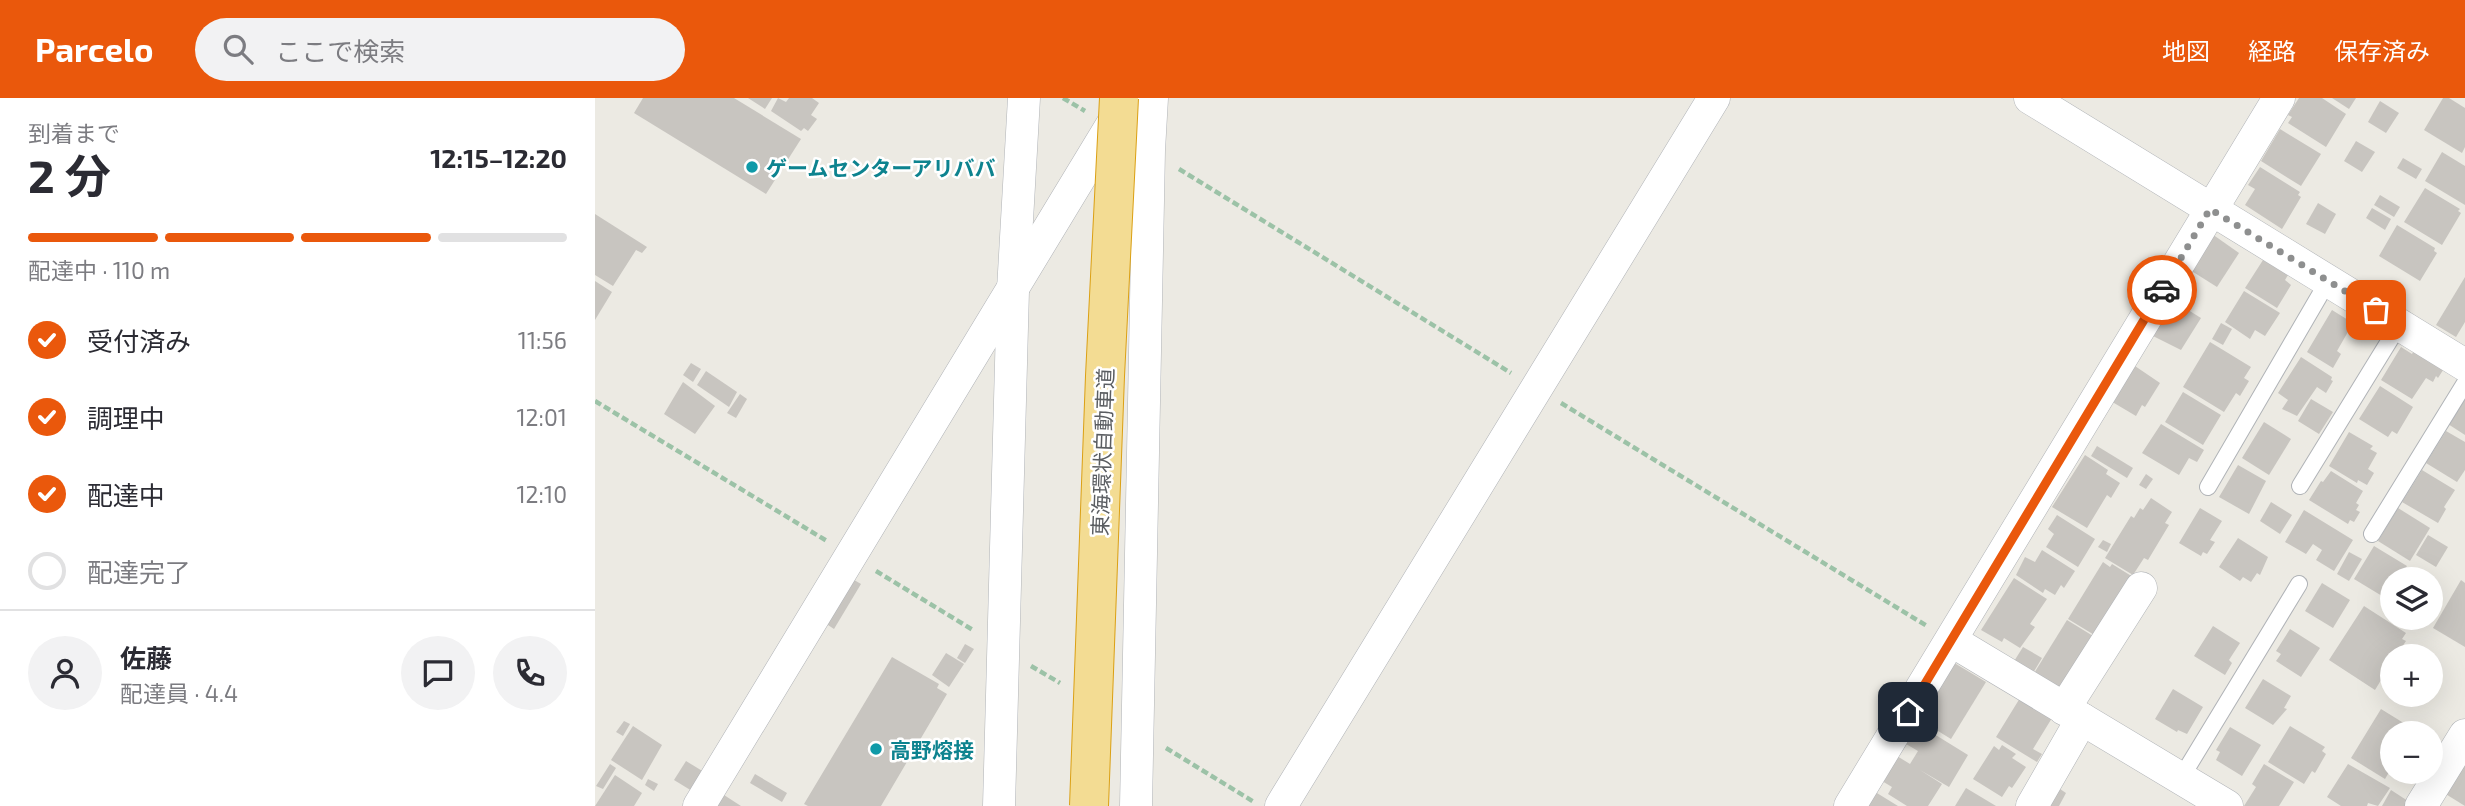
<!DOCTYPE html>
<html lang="ja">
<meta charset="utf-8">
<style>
body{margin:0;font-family:"Exo 2","Noto Sans JP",sans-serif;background:#f2f2f3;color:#2b2b33;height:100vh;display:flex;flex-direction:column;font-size:26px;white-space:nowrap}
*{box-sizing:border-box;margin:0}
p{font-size:23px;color:#7c7c81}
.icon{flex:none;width:38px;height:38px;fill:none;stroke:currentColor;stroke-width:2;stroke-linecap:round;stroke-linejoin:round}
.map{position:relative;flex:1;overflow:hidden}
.side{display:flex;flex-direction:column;background:#fff;width:595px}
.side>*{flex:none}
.controls{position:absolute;left:1785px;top:469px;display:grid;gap:14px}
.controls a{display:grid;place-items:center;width:63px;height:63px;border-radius:50%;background:#fff;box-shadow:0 7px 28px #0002;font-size:35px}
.pin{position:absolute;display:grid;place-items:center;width:60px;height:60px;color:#fff;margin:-30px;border-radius:14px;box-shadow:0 4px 10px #0006}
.courier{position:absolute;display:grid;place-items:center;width:70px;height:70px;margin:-35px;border:5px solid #ea580c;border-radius:50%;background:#fff;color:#222;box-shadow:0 2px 9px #0007}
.summary em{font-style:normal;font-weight:700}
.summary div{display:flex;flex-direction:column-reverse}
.summary{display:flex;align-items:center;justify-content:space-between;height:119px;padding:0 28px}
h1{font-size:46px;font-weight:700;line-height:52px}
.bar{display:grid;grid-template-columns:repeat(4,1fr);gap:10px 7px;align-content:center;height:84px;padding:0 28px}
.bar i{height:9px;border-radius:5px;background:#e1e1e2}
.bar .current{background:#ea580c}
.bar p{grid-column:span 4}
.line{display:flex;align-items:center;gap:18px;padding:0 28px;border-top:2px solid #e1e1e2}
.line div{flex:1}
.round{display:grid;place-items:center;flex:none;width:74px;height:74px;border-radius:37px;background:#f2f2f3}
ol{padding:0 28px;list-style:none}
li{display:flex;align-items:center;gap:21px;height:77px}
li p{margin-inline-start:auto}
li .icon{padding:7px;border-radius:50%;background:#ea580c;color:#fff;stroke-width:4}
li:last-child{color:#7c7c81}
li i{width:38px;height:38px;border:4px solid #e1e1e2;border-radius:50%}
header{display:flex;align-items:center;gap:42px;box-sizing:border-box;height:98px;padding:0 35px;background:#ea580c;color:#fff}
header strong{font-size:33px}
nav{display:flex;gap:38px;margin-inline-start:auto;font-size:24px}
.search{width:490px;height:63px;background:#f2f2f3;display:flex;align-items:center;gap:18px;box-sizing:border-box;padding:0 24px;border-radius:38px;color:#7c7c81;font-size:26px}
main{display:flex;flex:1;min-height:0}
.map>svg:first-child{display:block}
.building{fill:#c8c5c0}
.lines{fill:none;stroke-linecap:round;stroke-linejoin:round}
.lane-casing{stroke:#b0b3b7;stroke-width:18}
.street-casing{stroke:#b0b3b7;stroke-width:33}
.path{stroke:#9cc2a7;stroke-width:4.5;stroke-dasharray:7 3.5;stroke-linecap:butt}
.lane{stroke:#fff;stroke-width:16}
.street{stroke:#fff;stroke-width:32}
.highway-bridge-casing{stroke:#dba014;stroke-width:40;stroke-linecap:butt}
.highway-bridge{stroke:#f3dc93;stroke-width:38}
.done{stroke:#8e8f8f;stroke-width:7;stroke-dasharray:0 12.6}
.route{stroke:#ea580c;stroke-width:9}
.culture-dot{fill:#0f9aa8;stroke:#fff;stroke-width:2.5}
.labels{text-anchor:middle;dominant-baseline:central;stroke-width:5;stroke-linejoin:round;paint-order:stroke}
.culture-label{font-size:21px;font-weight:bold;fill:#0d838f;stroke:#fff;text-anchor:start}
.street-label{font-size:21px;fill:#5b5e62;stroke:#fff}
</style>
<header>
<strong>Parcelo</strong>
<div class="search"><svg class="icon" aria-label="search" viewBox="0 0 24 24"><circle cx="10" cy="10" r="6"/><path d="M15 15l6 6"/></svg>ここで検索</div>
<nav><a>地図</a><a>経路</a><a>保存済み</a></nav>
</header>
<main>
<section class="side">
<div class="summary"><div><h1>2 分</h1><p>到着まで</p></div><em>12:15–12:20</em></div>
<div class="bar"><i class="current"></i><i class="current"></i><i class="current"></i><i></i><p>配達中 · 110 m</p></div>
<ol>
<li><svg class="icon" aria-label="check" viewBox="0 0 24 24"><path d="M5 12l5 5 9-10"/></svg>受付済み<p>11:56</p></li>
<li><svg class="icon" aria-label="check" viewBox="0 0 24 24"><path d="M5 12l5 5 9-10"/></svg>調理中<p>12:01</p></li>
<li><svg class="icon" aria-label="check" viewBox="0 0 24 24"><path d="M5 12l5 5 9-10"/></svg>配達中<p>12:10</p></li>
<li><i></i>配達完了</li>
</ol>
<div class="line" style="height:126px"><a class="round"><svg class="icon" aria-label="person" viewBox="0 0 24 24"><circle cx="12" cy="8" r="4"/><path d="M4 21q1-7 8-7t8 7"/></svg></a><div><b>佐藤</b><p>配達員 · 4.4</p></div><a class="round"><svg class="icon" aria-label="chat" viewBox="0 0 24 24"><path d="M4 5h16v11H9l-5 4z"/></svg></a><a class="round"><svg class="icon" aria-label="phone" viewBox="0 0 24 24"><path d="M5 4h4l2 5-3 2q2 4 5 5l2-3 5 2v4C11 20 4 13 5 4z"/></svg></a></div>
</section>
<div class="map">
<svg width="1870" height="708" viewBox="0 0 1870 708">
<rect width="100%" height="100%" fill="#eceae3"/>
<!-- building -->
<g class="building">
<polygon points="48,0 139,0 206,41 171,96 39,15"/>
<polygon points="153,0 177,0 170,11"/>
<polygon points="183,0 191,4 194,0 217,0 224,5 216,17 222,21 213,33 209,30 206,33 176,13"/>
<polygon points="1704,0 1727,0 1751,16 1731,49 1693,25 1697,19 1693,17"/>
<polygon points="1737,0 1761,0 1754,11"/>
<polygon points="1848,0 1854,0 1870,10 1870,49 1867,55 1829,32"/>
<polygon points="1785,3 1804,15 1791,35 1773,24"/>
<polygon points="1685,31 1726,56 1706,88 1666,63"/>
<polygon points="1761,43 1780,54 1767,74 1749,63"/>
<polygon points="1847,54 1870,68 1870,107 1830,83"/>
<polygon points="1808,60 1827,71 1821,81 1802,70"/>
<polygon points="1665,69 1705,94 1703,97 1706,99 1687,131 1650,107 1660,91 1653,87"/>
<polygon points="1830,90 1865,111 1863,113 1866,115 1847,147 1809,124"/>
<polygon points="1785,97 1805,109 1799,119 1779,107"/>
<polygon points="1723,105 1741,116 1730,136 1711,126"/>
<polygon points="1777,110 1796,121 1790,132 1771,120"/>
<polygon points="0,116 52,149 47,155 41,152 18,188 0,177"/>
<polygon points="1802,127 1840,150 1839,153 1842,155 1825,183 1784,158"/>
<polygon points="1617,136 1644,155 1622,189 1595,172"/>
<polygon points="1668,162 1693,177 1690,182 1696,187 1682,210 1650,190"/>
<polygon points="1870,179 1870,224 1861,239 1841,227"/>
<polygon points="0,183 17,194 0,222"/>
<polygon points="1649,193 1685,215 1670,238 1660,232 1655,241 1630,224"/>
<polygon points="1577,202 1606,220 1586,252 1556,237"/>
<polygon points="1737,212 1758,225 1742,253 1746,256 1738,270 1712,254"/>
<polygon points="1626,225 1637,231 1628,247 1617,241"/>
<polygon points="1615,244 1656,269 1649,280 1654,283 1645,298 1641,295 1629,314 1588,289"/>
<polygon points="1806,249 1817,256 1820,250 1850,269 1843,280 1841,278 1838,284 1831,280 1817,301 1786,282"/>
<polygon points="1706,259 1737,279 1736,282 1738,283 1731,295 1722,289 1702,318 1687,311 1693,302 1683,295"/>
<polygon points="96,265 106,271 98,284 88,277"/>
<polygon points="1537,266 1565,285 1550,309 1547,307 1541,318 1514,302"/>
<polygon points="111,273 142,294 134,309 102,287"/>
<polygon points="88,284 120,308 100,336 69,316"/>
<polygon points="1785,288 1818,309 1802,336 1797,333 1793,339 1764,321"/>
<polygon points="1588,294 1626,317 1608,347 1570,324"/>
<polygon points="145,296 152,301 141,320 132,315"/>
<polygon points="1870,298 1870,337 1853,326"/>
<polygon points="1716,301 1738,314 1724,336 1703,323"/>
<polygon points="1669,324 1696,341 1674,377 1647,360"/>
<polygon points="1566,326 1609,352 1602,364 1594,360 1584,377 1547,355"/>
<polygon points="1851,333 1870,344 1870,372 1862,384 1831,365"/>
<polygon points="1754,334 1778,348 1775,351 1782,355 1773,371 1779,375 1772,387 1763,382 1762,385 1734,368"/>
<polygon points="1502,348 1538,370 1532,380 1496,358"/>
<polygon points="1490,357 1513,372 1511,376 1525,385 1516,400 1512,397 1492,430 1457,409"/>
<polygon points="1643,367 1671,383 1654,416 1624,399"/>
<polygon points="1827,372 1860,392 1849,409 1851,411 1843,425 1807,404"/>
<polygon points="1736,373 1768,393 1761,405 1764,407 1761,412 1765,414 1759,424 1755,422 1753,426 1714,402 1726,383 1728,384"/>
<polygon points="1551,376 1558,381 1551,391 1544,387"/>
<polygon points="1556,400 1577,414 1570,425 1574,427 1553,462 1549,460 1538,477 1510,460 1536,418 1539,420 1545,410 1548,412"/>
<polygon points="1676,404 1697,417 1685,436 1665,423"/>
<polygon points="1605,410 1627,423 1615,442 1620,444 1612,456 1608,454 1606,458 1584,445"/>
<polygon points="1803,410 1835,430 1815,463 1783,443"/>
<polygon points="1709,412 1758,442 1739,473 1721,462 1727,452 1718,446 1711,456 1690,444"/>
<polygon points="1462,417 1500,441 1483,469 1451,449 1459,436 1453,431"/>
<polygon points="1833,437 1853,449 1841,469 1821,457"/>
<polygon points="1643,440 1673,459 1665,477 1662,475 1656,484 1648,479 1645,483 1624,469"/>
<polygon points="1508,442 1516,446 1512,454 1503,449"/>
<polygon points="1779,448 1812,468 1804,481 1797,481 1797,493 1792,501 1759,481"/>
<polygon points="1447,452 1480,473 1469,490 1466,487 1460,497 1450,491 1448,495 1421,477 1430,459 1440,464"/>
<polygon points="1754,454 1767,461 1754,483 1742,476"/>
<polygon points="1508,464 1515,469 1517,466 1538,479 1501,538 1473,521"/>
<polygon points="254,479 266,486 239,531 227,523"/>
<polygon points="1419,480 1452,501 1435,526 1440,529 1425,550 1409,540 1407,544 1386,532"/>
<polygon points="1866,482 1870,485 1870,549 1838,530"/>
<polygon points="1727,485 1755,502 1738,530 1710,513"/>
<polygon points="1769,508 1811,535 1807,541 1811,543 1801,558 1797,558 1797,564 1780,592 1734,562"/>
<polygon points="1472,522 1503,541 1465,598 1436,580"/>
<polygon points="1618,528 1645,545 1634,562 1637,565 1630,577 1599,558"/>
<polygon points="1695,531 1725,550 1706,579 1681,563 1686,556 1681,553"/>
<polygon points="370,546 379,551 370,565 362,560"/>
<polygon points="1428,549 1447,560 1435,580 1416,568"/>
<polygon points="351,555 369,566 354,589 337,577"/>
<polygon points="297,559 344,586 342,590 352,596 286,708 213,708 209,706"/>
<polygon points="1356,563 1391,584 1356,641 1322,620"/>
<polygon points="1668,581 1696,598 1689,610 1692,611 1678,627 1650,610"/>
<polygon points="1578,591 1608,609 1592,636 1583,632 1582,634 1560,621"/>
<polygon points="1425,600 1457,620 1438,651 1447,656 1442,664 1401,639"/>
<polygon points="1786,611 1820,632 1818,635 1797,635 1797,669 1790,681 1756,660"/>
<polygon points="29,623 35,626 28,638 21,634"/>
<polygon points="1318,623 1373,657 1354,689 1325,672 1347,686 1333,708 1312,708 1293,696 1297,689 1287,683 1302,658 1315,666 1323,653 1306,643"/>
<polygon points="38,628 67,647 47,682 16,662"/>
<polygon points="1695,628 1730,649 1727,653 1731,656 1720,675 1717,673 1709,686 1673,664"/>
<polygon points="1635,629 1666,647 1647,678 1621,662 1625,654 1621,652"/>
<polygon points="1407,647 1421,656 1417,660 1431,669 1417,690 1414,688 1407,699 1378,681 1399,648 1404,652"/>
<polygon points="1870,662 1870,708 1849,695"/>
<polygon points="91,663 109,674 97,693 79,682"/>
<polygon points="15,666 21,670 8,691 1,688"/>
<polygon points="1669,666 1699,684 1684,708 1649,708 1661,689 1657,686"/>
<polygon points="1753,666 1795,690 1783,708 1773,705 1772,708 1746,708 1732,699"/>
<polygon points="160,676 192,695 187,704 155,685"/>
<polygon points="20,677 47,695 39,708 0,708"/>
<polygon points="53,681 63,686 59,693 50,687"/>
<polygon points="1371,690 1401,708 1360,708"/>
<polygon points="1465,691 1471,695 1464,708 1455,708"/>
<polygon points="1277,692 1303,708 1272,708"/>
<polygon points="1796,692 1813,703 1810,708 1787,708"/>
<polygon points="129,697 146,708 122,708"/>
</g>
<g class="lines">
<!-- lane casing -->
<g class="lane-casing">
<g id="lane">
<polyline points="1705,388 1804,227"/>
<polyline points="1613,389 1733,183"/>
<polyline points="1777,436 1870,285"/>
<polyline points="1586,680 1704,486"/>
</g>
</g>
<!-- street casing -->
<g class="street-casing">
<g id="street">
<polyline points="1435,0 1870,267"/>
<polyline points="1357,543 1632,708"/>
<polyline points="1469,611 1546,490"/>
<polyline points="104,708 524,15"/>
<polyline points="404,708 418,192 429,0"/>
<polyline points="541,708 554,52 557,0"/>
<polyline points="686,708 1119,0"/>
<polyline points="1255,708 1684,0"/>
<polyline points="1437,708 1487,621"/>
<polyline points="1826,708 1870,637"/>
</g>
</g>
<!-- path -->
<g class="path">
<polyline points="468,0 490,13"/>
<polyline points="584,71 916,275"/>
<polyline points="0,303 232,443"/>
<polyline points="966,305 1332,528"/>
<polyline points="281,473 378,532"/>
<polyline points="436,568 465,585"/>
<polyline points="571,650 659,704"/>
</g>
<!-- lane -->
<use href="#lane" class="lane"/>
<!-- street -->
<use href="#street" class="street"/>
<!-- highway-bridge casing -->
<g class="highway-bridge-casing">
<polyline id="highway-bridge" points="494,708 510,278 524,0"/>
</g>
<!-- highway-bridge -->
<use href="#highway-bridge" class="highway-bridge"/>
</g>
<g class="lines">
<!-- done -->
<polyline class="done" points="1567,192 1615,111 1781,212"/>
<!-- route -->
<polyline class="route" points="1313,614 1567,192"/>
</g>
<!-- markers -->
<g class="culture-dot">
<circle cx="157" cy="69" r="7"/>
<circle cx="281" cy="651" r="7"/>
</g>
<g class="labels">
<!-- culture labels -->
<g class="culture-label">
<text x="171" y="69">ゲームセンターアリババ</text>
<text x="295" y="651">高野熔接</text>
</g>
<!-- street labels -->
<g class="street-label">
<text transform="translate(507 354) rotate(-88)">東海環状自動車道</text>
</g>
</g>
</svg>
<div class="controls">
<a><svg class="icon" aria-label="layers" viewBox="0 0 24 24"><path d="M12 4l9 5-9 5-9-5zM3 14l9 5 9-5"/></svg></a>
<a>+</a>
<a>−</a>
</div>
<div class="pin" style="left:1781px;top:212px;background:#ea580c"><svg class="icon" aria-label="bag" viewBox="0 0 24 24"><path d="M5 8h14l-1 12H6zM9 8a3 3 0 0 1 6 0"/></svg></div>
<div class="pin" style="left:1313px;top:614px;background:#1f2937"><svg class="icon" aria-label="home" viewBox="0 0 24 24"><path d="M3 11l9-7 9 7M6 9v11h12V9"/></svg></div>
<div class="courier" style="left:1567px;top:192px"><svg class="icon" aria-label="car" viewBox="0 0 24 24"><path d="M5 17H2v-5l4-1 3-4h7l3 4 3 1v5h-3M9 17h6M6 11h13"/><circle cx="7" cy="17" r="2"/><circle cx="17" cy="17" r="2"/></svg></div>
</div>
</main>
